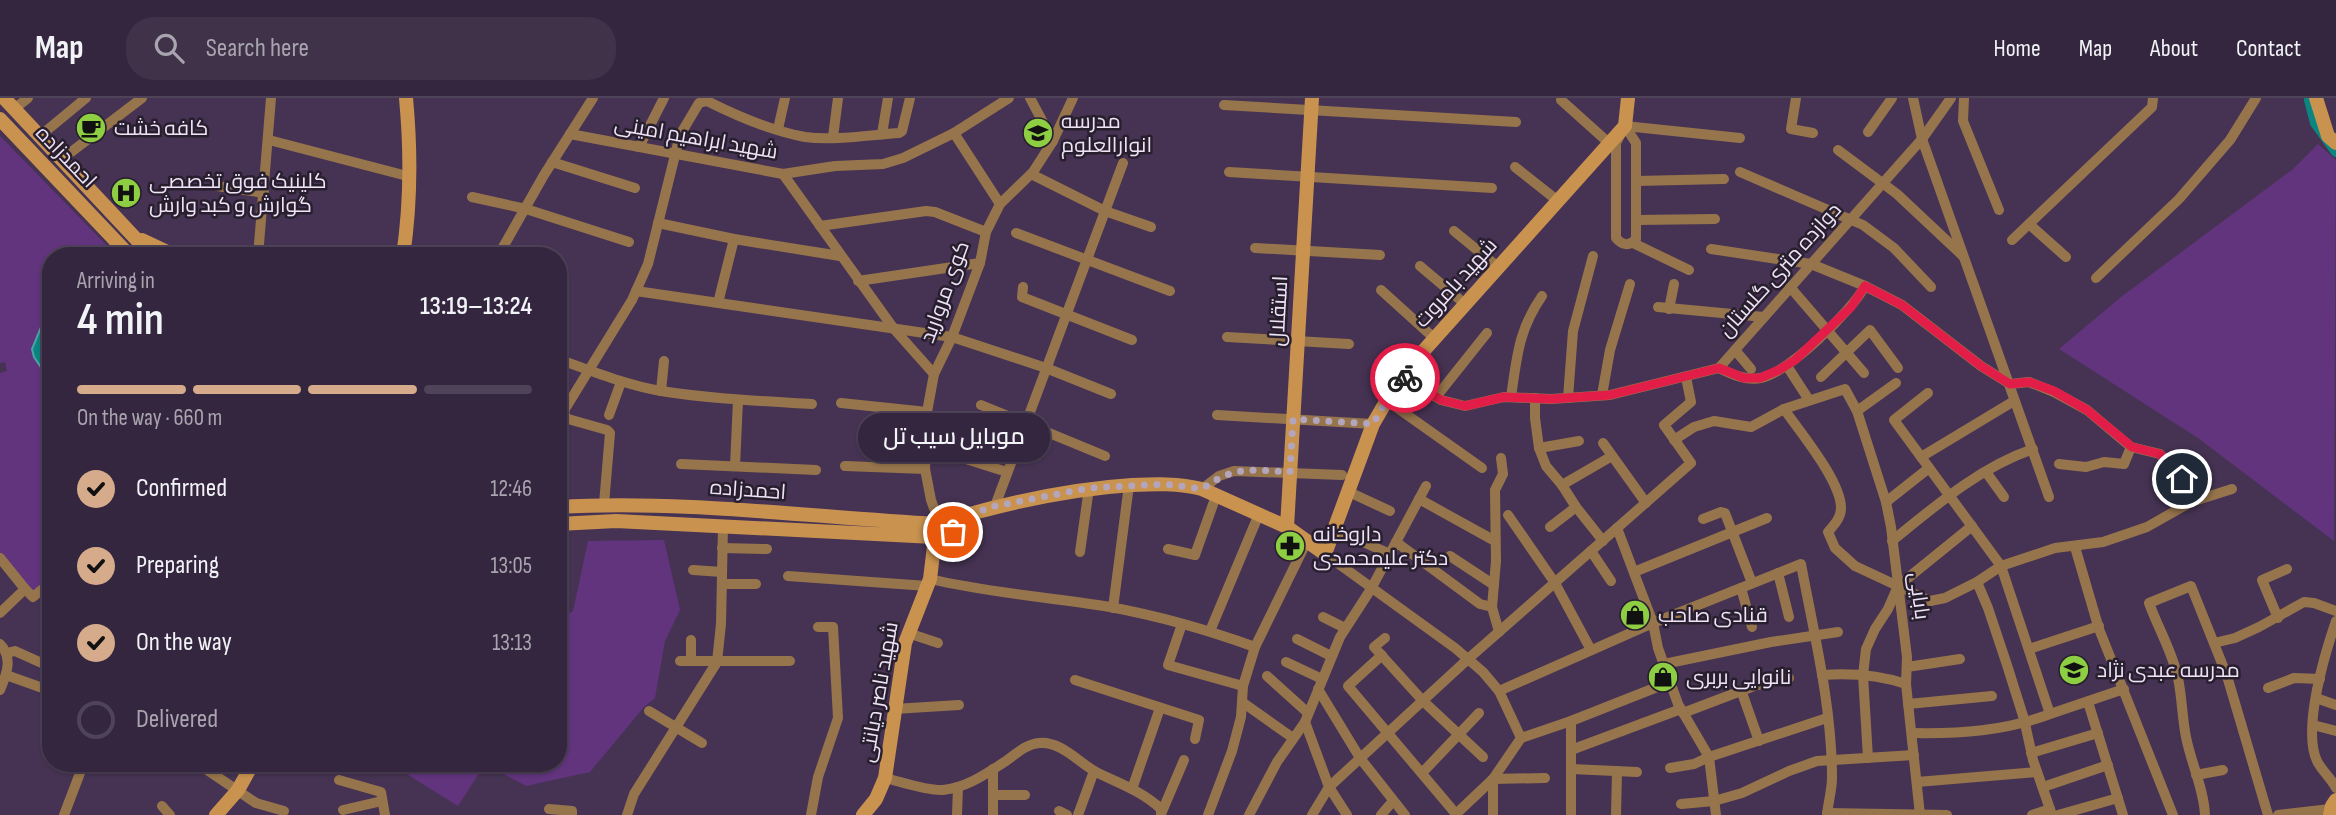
<!DOCTYPE html>
<meta charset="utf-8">
<style>
body{margin:0;font-family:"Sofia Sans Condensed",Cairo,sans-serif;background:#3f3249;color:#f1f3f6;height:100vh;display:flex;flex-direction:column;font-size:26px;white-space:nowrap}
*{box-sizing:border-box;margin:0}
p{font-size:23px;color:#a9a5b0}
.icon{flex:none;width:38px;height:38px;fill:none;stroke:currentColor;stroke-width:2;stroke-linecap:round;stroke-linejoin:round}
.map{position:relative;flex:1;overflow:hidden}
.drawer{position:absolute;left:42px;top:149px;width:525px;height:525px;display:flex;flex-direction:column;background:#34263e;border-radius:28px;box-shadow:0 2px 5px #0004,0 0 0 2px #4e4358}
.drawer>*{flex:none}
.pin{position:absolute;display:grid;place-items:center;width:60px;height:60px;color:#fff;margin:-30px;border:4px solid #fff;border-radius:50%;box-shadow:0 2px 7px #0007}
.courier{position:absolute;display:grid;place-items:center;width:70px;height:70px;margin:-35px;border:5px solid #e11d48;border-radius:50%;background:#fff;color:#222;box-shadow:0 2px 9px #0007}
.bubble{position:absolute;height:49px;border-radius:24px;background:#34263e;box-shadow:0 2px 5px #0004,0 0 0 2px #4e4358;font-size:23px;font-weight:600;line-height:49px;text-align:center}
.head em{font-style:normal;font-weight:600}
.head div{display:flex;flex-direction:column-reverse}
.head{display:flex;align-items:center;justify-content:space-between;height:119px;padding:0 35px}
h1{font-size:46px;font-weight:600;line-height:52px}
.bar{display:grid;grid-template-columns:repeat(4,1fr);gap:10px 7px;align-content:center;height:84px;padding:0 35px}
.bar i{height:9px;border-radius:5px;background:#4e4358}
.bar .on{background:#d6ab8b}
.bar p{grid-column:span 4}
ol{padding:0 35px;list-style:none}
li{display:flex;align-items:center;gap:21px;height:77px}
li p{margin-inline-start:auto}
li .icon{padding:7px;border-radius:50%;background:#d6ab8b;color:#111;stroke-width:4}
li:last-child{color:#a9a5b0}
li i{width:38px;height:38px;border:4px solid #4e4358;border-radius:50%}
header{display:flex;align-items:center;gap:42px;box-sizing:border-box;height:98px;padding:0 35px;background:#34263e;border-bottom:2px solid #4e4358}
header strong{font-size:33px}
nav{display:flex;gap:38px;margin-inline-start:auto;font-size:24px}
.search{width:490px;height:63px;background:#3f3249;display:flex;align-items:center;gap:18px;box-sizing:border-box;padding:0 24px;border-radius:28px;color:#a9a5b0;font-size:26px}
.map>svg:first-child{display:block}
.green{fill:#61347d}
.water{fill:#0a8581;stroke:#4ea1a4;stroke-width:2}
.lines{fill:none;stroke-linecap:round;stroke-linejoin:round}
.canal{stroke:#0a8581;stroke-width:10}
.street{stroke:#97754c;stroke-width:10}
.secondary{stroke:#c9934f;stroke-width:14}
.done{stroke:#b3a5bd;stroke-width:7;stroke-dasharray:0 12.6}
.route{stroke:#e11d48;stroke-width:9}
.labels{text-anchor:middle;dominant-baseline:central;stroke-width:5;stroke-linejoin:round;paint-order:stroke}
.poi-label{font-size:21px;fill:#ede2f6;stroke:#281f2e;text-anchor:start}
.street-label{font-size:21px;fill:#ede2f6;stroke:#281f2e}
</style>
<header>
<strong>Map</strong>
<div class="search"><svg class="icon" aria-label="search" viewBox="0 0 24 24"><circle cx="10" cy="10" r="6"/><path d="M15 15l6 6"/></svg>Search here</div>
<nav><a>Home</a><a>Map</a><a>About</a><a>Contact</a></nav>
</header>
<div class="map">
<svg width="2336" height="717" viewBox="0 0 2336 717">
<rect width="100%" height="100%" fill="#463353"/>
<!-- green -->
<g class="green">
<polygon points="0,38 116,157 51,158 51,221 44,222 32,251 51,284 51,482 35,495 0,455 0,275 7,273 5,264 0,265"/>
<polygon points="2318,46 2336,62 2334,443 2198,340 2059,251 2121,199 2293,71"/>
<polygon points="664,442 680,512 665,543 655,600 644,609 590,674 526,688 485,666 458,708 389,665 558,665 558,522 573,513 588,443"/>
</g>
<!-- water -->
<polygon class="water" points="51,221 51,284 34,259 32,251 44,222"/>
<g class="lines">
<!-- canal -->
<polyline class="canal" points="2309,2 2315,25 2336,54"/>
<!-- street -->
<g class="street">
<polyline points="1030,0 1053,43"/>
<polyline points="1796,0 1791,31 1813,35"/>
<polyline points="1913,0 1922,41 2049,399"/>
<polyline points="1964,0 1963,23 1999,112"/>
<polyline points="1561,2 1610,46"/>
<polyline points="1224,7 1516,24"/>
<polyline points="14,11 28,0"/>
<path d="M1625,28l11,17v96c-7,8 -14,6 -20,-1v-95z"/>
<polyline points="1625,28 1740,40"/>
<polyline points="778,31 785,0"/>
<polyline points="1868,34 1892,0"/>
<polyline points="954,35 1000,106"/>
<polyline points="570,36 783,76 835,68 883,66 903,60 954,35 1009,0"/>
<polyline points="882,36 888,0"/>
<polyline points="40,38 86,0"/>
<polyline points="833,39 838,0"/>
<polyline points="269,42 411,79"/>
<polyline points="639,49 664,0"/>
<polyline points="1838,52 1897,96 1963,158"/>
<polyline points="62,61 142,0"/>
<polyline points="552,64 635,90"/>
<polyline points="1515,69 1558,103"/>
<polyline points="1229,74 1492,90"/>
<polyline points="1740,74 1863,127 1894,150 1931,189"/>
<polyline points="783,76 894,231 934,276"/>
<polyline points="1031,76 1105,113 1151,129"/>
<polyline points="1636,83 1724,81"/>
<polyline points="217,88 264,95"/>
<polyline points="472,99 526,111 629,144"/>
<polyline points="1637,122 1715,121"/>
<polyline points="658,125 734,141 840,158"/>
<polyline points="2029,126 2066,159"/>
<polyline points="820,128 926,113 935,114 986,134"/>
<polyline points="1454,133 1498,169"/>
<polyline points="1016,135 1170,193"/>
<polyline points="2012,142 2152,9 2153,0"/>
<polyline points="1633,145 1689,172"/>
<polyline points="1255,150 1380,157"/>
<polyline points="1711,151 1811,166 1865,188 1902,207 1981,268 2010,286"/>
<polyline points="258,158 271,0"/>
<polyline points="498,158 544,77 593,0"/>
<polyline points="1420,168 1465,206"/>
<polyline points="2096,180 2179,101 2230,42 2256,0"/>
<polyline points="858,183 980,165"/>
<polyline points="1023,189 1022,199 1132,242"/>
<polyline points="1790,189 1864,275"/>
<polyline points="1381,192 1434,240"/>
<polyline points="636,193 952,239 1046,270 1111,296"/>
<polyline points="718,205 734,141"/>
<polyline points="1658,209 1764,219"/>
<polyline points="1669,211 1674,186"/>
<polyline points="558,212 559,212"/>
<polyline points="1227,239 1349,246"/>
<polyline points="1735,252 1751,271"/>
<path d="M558,261c34,12 68,26 103,32 50,8 101,10 151,13"/>
<polyline points="1787,268 1809,302"/>
<path d="M1719,270c12,6 27,13 42,10 28,-6 91,-67 104,-92"/>
<polyline points="1401,278 1441,302 1465,308 1504,299 1551,301 1610,297 1719,270 1922,41 1951,0"/>
<polyline points="1821,279 1870,232 1898,270"/>
<polyline points="2010,286 2029,284 2054,294 2087,312 2131,349 2160,356 2182,381 2191,404"/>
<polyline points="661,293 664,263"/>
<polyline points="1928,295 1894,322 2001,468 2050,616 2124,591"/>
<polyline points="1602,297 1610,252 1630,186"/>
<polyline points="1436,299 1487,235"/>
<path d="M1511,299c6,-40 7,-66 31,-101"/>
<polyline points="1535,300 1535,320 1539,350 1546,368 1562,387 1576,409 1603,443"/>
<polyline points="1568,300 1573,233 1593,158"/>
<polyline points="1386,302 1482,370"/>
<polyline points="841,305 927,314"/>
<polyline points="981,307 1105,358"/>
<path d="M1784,311c16,23 57,72 57,99 0,10 -7,17 -13,24l7,16 20,18 75,35 15,-3 32,-16 24,-16 54,-18 48,-6 44,-15 44,-25 41,-13"/>
<polyline points="1857,313 1896,285"/>
<polyline points="609,317 621,284"/>
<polyline points="1217,317 1373,326"/>
<polyline points="1674,342 1694,329 1714,323 1751,329 1784,311 1845,291 1857,313 1886,404 1891,429 1907,559 1906,586 1920,717"/>
<polyline points="1603,345 1646,405"/>
<polyline points="925,348 1007,374"/>
<polyline points="1539,350 1579,343"/>
<polyline points="1921,359 2014,303"/>
<polyline points="681,366 816,372"/>
<polyline points="2059,366 2086,369 2104,364 2124,366 2131,349"/>
<polyline points="735,368 738,302"/>
<polyline points="845,368 925,371"/>
<polyline points="1986,374 2004,399"/>
<polyline points="1562,387 1612,358"/>
<polyline points="1202,391 1219,378 1234,373 1342,377"/>
<polyline points="1349,394 1390,413"/>
<polyline points="1419,401 1495,443"/>
<polyline points="1886,404 1929,370"/>
<path d="M604,406l6,-71 -3,-3 -39,-11 -4,-4 1,-6 67,-109 16,-36 32,-129 19,-32 8,-2c30,15 64,30 98,36 28,4 65,-2 94,-4l3,-2 8,-33"/>
<polyline points="995,408 1123,65"/>
<polyline points="1508,417 1555,485 1591,552"/>
<polyline points="1703,421 1721,414 1725,415 1752,485"/>
<polyline points="939,424 931,402 925,371 927,314 934,276 952,239 980,165 986,134 1000,106 1033,74 1053,43 1073,0"/>
<polyline points="561,426 561,514"/>
<polyline points="1550,429 1576,409"/>
<polyline points="1617,430 1653,525 1658,550 1678,606 1709,659 1716,717"/>
<polyline points="1334,431 1390,456"/>
<path d="M1892,443c43,-35 88,-74 141,-92"/>
<polyline points="1396,444 1480,506 1492,509"/>
<polyline points="2075,449 2099,531 2173,717"/>
<polyline points="722,450 767,451"/>
<polyline points="1168,451 1195,457 1216,398"/>
<polyline points="1591,453 1611,483"/>
<polyline points="1080,454 1089,390"/>
<polyline points="1325,456 1455,550 1483,574 1499,593 1521,640"/>
<polyline points="1450,458 1494,487"/>
<polyline points="0,460 25,491 0,515"/>
<polyline points="693,472 722,474"/>
<polyline points="1634,474 1767,420"/>
<polyline points="1778,475 1789,519"/>
<polyline points="788,478 927,488"/>
<path d="M930,481c59,14 120,18 180,28 49,9 98,23 145,40"/>
<polyline points="1977,484 1988,510 2007,567 2024,621 2033,662 2052,717"/>
<polyline points="722,486 756,486"/>
<polyline points="1741,490 1752,529"/>
<polyline points="25,491 33,499 51,484"/>
<polyline points="1113,510 1129,387"/>
<polyline points="1323,519 1345,530"/>
<polyline points="2278,520 2262,482 2287,471"/>
<path d="M2336,523c-11,32 -34,108 -19,140 5,10 14,17 19,27"/>
<polyline points="1182,526 1168,567 1243,588"/>
<polyline points="1210,533 1259,416"/>
<polyline points="1499,534 1492,509 1496,463 1495,392 1503,376 1501,360"/>
<polyline points="908,535 938,545"/>
<polyline points="1385,540 1374,549 1423,603 1483,659"/>
<polyline points="1297,541 1331,558"/>
<polyline points="2214,545 2235,540 2259,529 2304,504 2314,505 2336,513"/>
<path d="M0,546c13,13 7,30 0,46"/>
<polyline points="2029,551 2099,528"/>
<polyline points="7,555 15,553 46,567 51,560"/>
<polyline points="1382,557 1348,588 1456,716"/>
<polyline points="680,563 790,563"/>
<polyline points="691,563 691,542"/>
<polyline points="1286,564 1322,581"/>
<polyline points="1664,566 1771,544 1838,534"/>
<polyline points="1907,569 1960,561"/>
<polyline points="6,577 51,593"/>
<path d="M1822,577c28,-2 57,0 84,9"/>
<polyline points="1267,578 1308,615"/>
<polyline points="1075,582 1199,622 1195,641"/>
<polyline points="2268,590 2294,580 2320,581"/>
<polyline points="1318,591 1360,660 1405,717"/>
<polyline points="1741,592 1759,643"/>
<path d="M1499,593l154,-68 148,-59c13,70 31,142 31,214 0,12 -4,25 -5,37"/>
<polyline points="2316,600 2336,607"/>
<polyline points="1242,604 1293,640"/>
<polyline points="2088,604 2123,717"/>
<polyline points="1908,606 1992,598"/>
<polyline points="894,611 959,607"/>
<polyline points="649,613 702,645"/>
<polyline points="1683,615 1754,588 1789,580"/>
<polyline points="1305,624 1329,689 1347,717"/>
<polyline points="2313,627 2336,633"/>
<path d="M1912,635c48,1 93,-2 138,-19"/>
<polyline points="1521,640 1571,623 1670,584"/>
<polyline points="1571,652 1681,611"/>
<polyline points="2031,655 2098,635"/>
<polyline points="1868,660 1863,577 1866,551 1875,531 1888,511 1898,488 1972,428"/>
<polyline points="197,665 256,705 284,713"/>
<polyline points="1670,670 1694,666 1709,659 1827,620"/>
<polyline points="993,671 993,717"/>
<polyline points="1571,671 1637,674"/>
<polyline points="1422,675 1479,615"/>
<polyline points="2196,677 2223,672"/>
<path d="M885,680c17,4 42,13 58,12 24,-2 44,-17 63,-29 10,-7 20,-17 33,-18 22,-2 39,19 57,29 22,11 46,19 65,37v6"/>
<polyline points="1493,681 1545,680"/>
<polyline points="339,682 381,694 385,717"/>
<polyline points="1917,684 2037,674"/>
<polyline points="2043,689 2108,667"/>
<polyline points="1132,691 1160,610"/>
<polyline points="993,697 1025,697"/>
<polyline points="1681,706 1714,703 1742,695 1789,673 1817,663 1914,657"/>
<polyline points="162,708 170,717"/>
<polyline points="549,711 572,713 572,717"/>
<polyline points="343,712 382,703"/>
<polyline points="1059,713 1067,717"/>
<polyline points="1827,715 1947,717"/>
<polyline points="1161,716 1184,662"/>
<polyline points="64,717 80,675"/>
<polyline points="627,717 634,696 717,564 721,526 723,428"/>
<polyline points="811,717 818,679 838,620 833,529 818,529"/>
<polyline points="957,717 958,689"/>
<polyline points="1078,717 1094,673"/>
<polyline points="1208,717 1232,653 1241,619 1243,588 1255,549 1307,443"/>
<polyline points="1249,717 1277,664 1305,624 1340,539 1371,491 1426,388"/>
<polyline points="1312,717 1329,689 1468,561 1691,365 1664,327 1691,304 1686,279"/>
<polyline points="1381,717 1393,703"/>
<polyline points="1455,717 1493,681 1521,640"/>
<polyline points="1493,717 1493,681"/>
<polyline points="1571,717 1571,623"/>
<polyline points="1616,717 1617,673"/>
<polyline points="2032,717 2050,711"/>
<polyline points="2058,717 2118,700"/>
<path d="M2205,717c-1,-26 -14,-52 -19,-78 -4,-20 -4,-40 -8,-59 -6,-27 -20,-50 -29,-75l42,-17 36,90 41,139"/>
<polyline points="2278,717 2330,711"/>
</g>
<!-- secondary -->
<g class="secondary">
<polyline points="4,0 152,158"/>
<polyline points="2316,0 2328,38 2336,45"/>
<polyline points="0,21 130,158"/>
<polyline points="142,142 176,158"/>
<path d="M403,158c8,-53 8,-105 3,-158"/>
<path d="M558,409c126,-7 252,10 378,17l6,-3 8,3 3,8 -4,8 -6,2 -9,-5 -318,-16 -58,3"/>
<path d="M945,423c61,-18 123,-32 187,-36 23,-1 46,-2 70,4l85,38 38,27 48,-130 28,-48 224,-250 3,-28"/>
<polyline points="1287,429 1312,0"/>
<polyline points="216,717 238,692 253,665"/>
<polyline points="863,717 876,701 885,680 905,545 930,481 935,440"/>
<polyline points="2330,717 2332,708 2336,702"/>
</g>
</g>
<g class="lines">
<!-- done -->
<path class="done" d="M953,434l21,-19 21,-7 94,-18 75,-4 38,5c33,-24 49,-19 88,-17l3,-53 80,5 28,-48 4,2"/>
<!-- route -->
<polyline class="route" points="1405,280 1441,302 1465,308 1504,299 1551,301 1610,297 1719,270 1744,280 1760,280 1779,272 1795,262 1851,209 1865,188 1902,207 1981,268 2010,286 2029,284 2054,293 2087,312 2132,349 2160,356 2182,381"/>
</g>
<!-- icons -->
<defs>
<g id="cafe-disc" transform="scale(1.575)"><circle r="9.5" fill="#8ece43" stroke="#281f2e"/><path d="M-5.5-4.5H6V0H3Q3 3.5 0 3.5H-2.5Q-5.5 3.5-5.5 0ZM3-3.2v2h1.7v-2ZM-6 4.5H4V6H-6Z" fill="#111"/></g>
<g id="school-disc" transform="scale(1.575)"><circle r="9.5" fill="#8ece43" stroke="#281f2e"/><path d="M0-5L7-2L0 1L-7-2ZM-4 1L0 2.5L4 1V4Q0 6-4 4Z" fill="#111"/></g>
<g id="hospital-disc" transform="scale(1.575)"><circle r="9.5" fill="#8ece43" stroke="#281f2e"/><path d="M-5-5h3v3.5h4V-5h3V5h-3V1.5h-4V5h-3Z" fill="#111"/></g>
<g id="pharmacy-disc" transform="scale(1.575)"><circle r="9.5" fill="#8ece43" stroke="#281f2e"/><path d="M-2-6h4v4h4v4h-4v4h-4v-4h-4v-4h4Z" fill="#111"/></g>
<g id="shop-disc" transform="scale(1.575)"><circle r="9.5" fill="#8ece43" stroke="#281f2e"/><path d="M-5-2.5h2.3a2.7 3.5 0 0 1 5.4 0H5L5.5 6h-11ZM-1.5-2.5h3a1.5 2.3 0 0 0-3 0Z" fill="#111"/></g>
</defs>
<g fill-rule="evenodd">
<use href="#cafe-disc" x="91" y="30"/>
<use href="#school-disc" x="1038" y="35"/>
<use href="#hospital-disc" x="126" y="95"/>
<use href="#pharmacy-disc" x="1290" y="448"/>
<use href="#shop-disc" x="1635" y="517"/>
<use href="#school-disc" x="2074" y="572"/>
<use href="#shop-disc" x="1663" y="579"/>
</g>
<g class="labels">
<!-- poi labels -->
<g class="poi-label">
<text x="1061" y="23">مدرسه<tspan x="1061" dy="24">انوارالعلوم</tspan></text>
<text x="114" y="30">کافه خشت</text>
<text x="149" y="83">کلینیک فوق تخصصی<tspan x="149" dy="24">گوارش و کبد وارش</tspan></text>
<text x="1313" y="436">داروخانه<tspan x="1313" dy="24">دکتر علیمحمدی</tspan></text>
<text x="1658" y="517">قنادی صاحب</text>
<text x="2097" y="572">مدرسه عبدی نژاد</text>
<text x="1686" y="579">نانوایی بربری</text>
</g>
<!-- street labels -->
<g class="street-label">
<text transform="translate(696 40) rotate(10)">شهید ابراهیم امینی</text>
<text transform="translate(66 59) rotate(46)">احمدزاده</text>
<text transform="translate(1780 172) rotate(-48)">دوازده متری گلستان</text>
<text transform="translate(1456 185) rotate(-48)">شهید بامروت</text>
<text transform="translate(945 194) rotate(-70)">کوی مروارید</text>
<text transform="translate(1279 213) rotate(-87)">استقلال</text>
<text transform="translate(748 392) rotate(4)">احمدزاده</text>
<text transform="translate(1919 498) rotate(82)">بابایی</text>
<text transform="translate(879 594) rotate(-80)">شهید ناصر دیانتی</text>
</g>
</g>
</svg>
<div class="pin" style="left:953px;top:434px;background:#ea580c"><svg class="icon" aria-label="bag" viewBox="0 0 24 24"><path d="M5 8h14l-1 12H6zM9 8a3 3 0 0 1 6 0"/></svg></div>
<div class="pin" style="left:2182px;top:381px;background:#1f2937"><svg class="icon" aria-label="home" viewBox="0 0 24 24"><path d="M3 11l9-7 9 7M6 9v11h12V9"/></svg></div>
<div class="courier" style="left:1405px;top:280px"><svg class="icon" aria-label="bike" viewBox="0 0 24 24"><circle cx="6" cy="16" r="4"/><circle cx="18" cy="16" r="4"/><path d="M6 16l4-8h5l3 8M10 8l3 8H6M13 5h3"/></svg></div>
<div class="bubble" style="left:858px;top:315px;width:192px">موبایل سیب تل</div>
<section class="drawer">
<div class="head"><div><h1>4 min</h1><p>Arriving in</p></div><em>13:19–13:24</em></div>
<div class="bar"><i class="on"></i><i class="on"></i><i class="on"></i><i></i><p>On the way · 660 m</p></div>
<ol>
<li><svg class="icon" aria-label="check" viewBox="0 0 24 24"><path d="M5 12l5 5 9-10"/></svg>Confirmed<p>12:46</p></li>
<li><svg class="icon" aria-label="check" viewBox="0 0 24 24"><path d="M5 12l5 5 9-10"/></svg>Preparing<p>13:05</p></li>
<li><svg class="icon" aria-label="check" viewBox="0 0 24 24"><path d="M5 12l5 5 9-10"/></svg>On the way<p>13:13</p></li>
<li><i></i>Delivered</li>
</ol>
</section>
</div>
